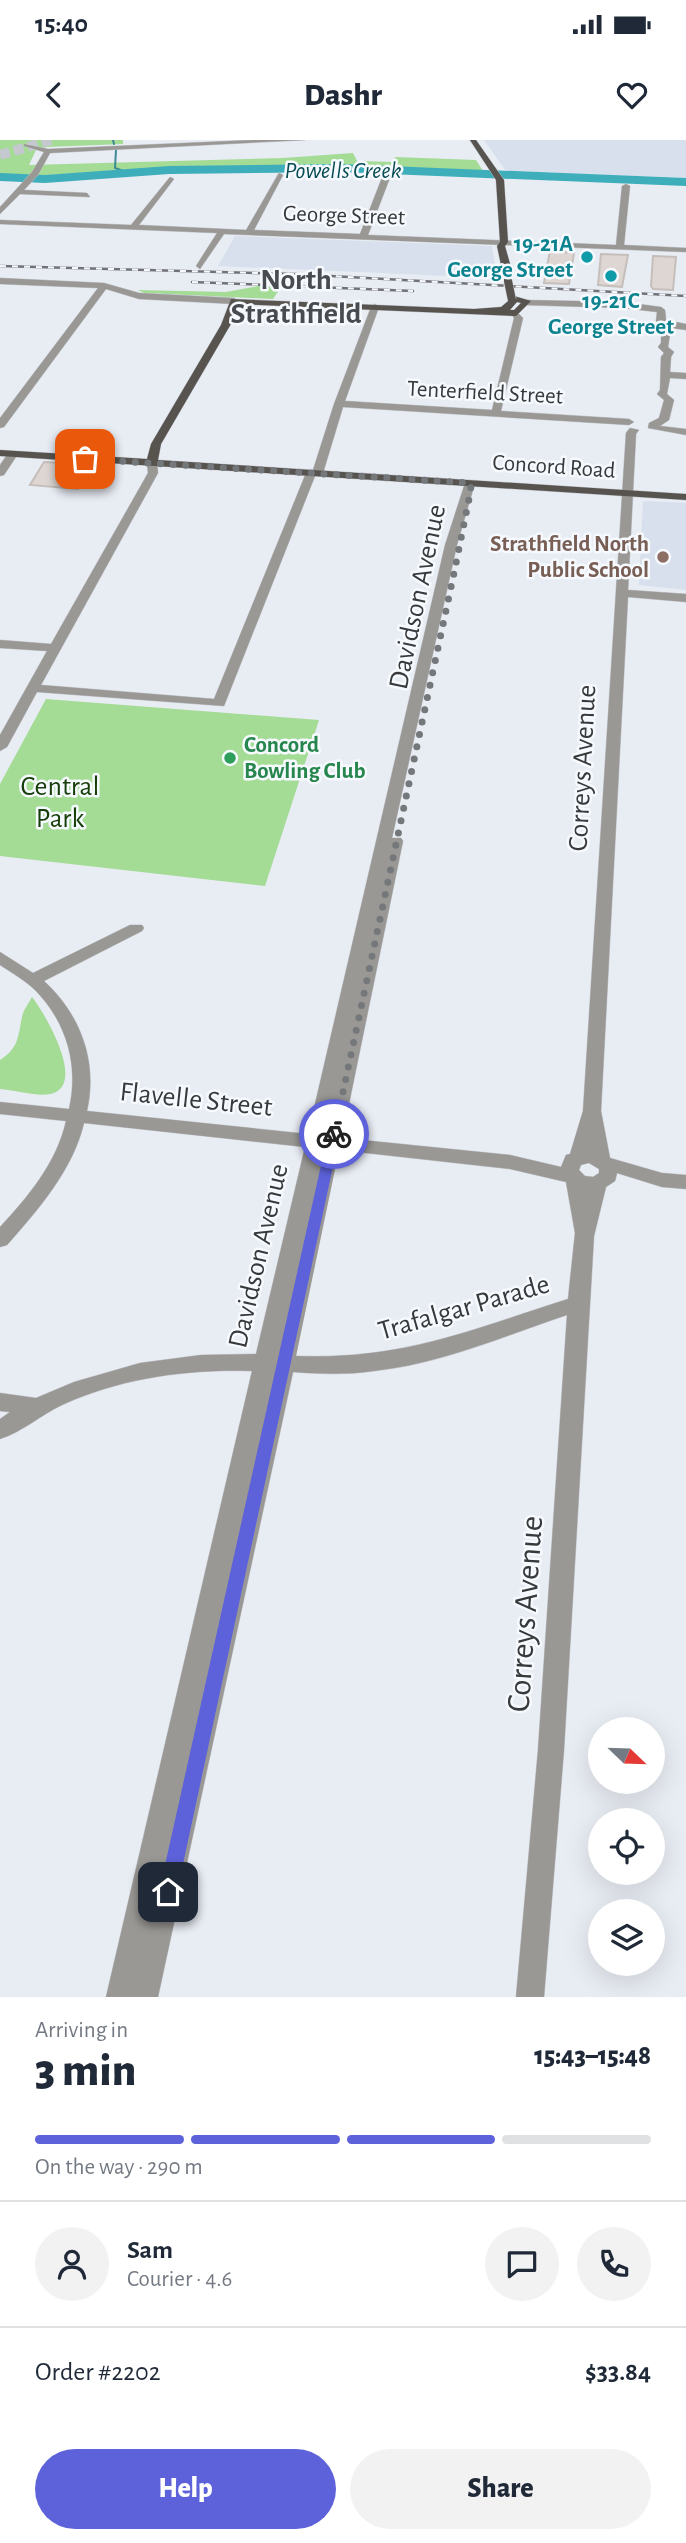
<!DOCTYPE html>
<meta charset="utf-8">
<style>
body{margin:0;font-family:"Alegreya Sans",sans-serif;background:#f2f2f3;color:#1f2937;height:100vh;display:flex;flex-direction:column;font-size:26px;white-space:nowrap}
*{box-sizing:border-box;margin:0}
p{font-size:23px;color:#747a83}
.icon{flex:none;width:38px;height:38px;fill:none;stroke:currentColor;stroke-width:2;stroke-linecap:round;stroke-linejoin:round}
.map{position:relative;height:1857px;overflow:hidden}
.details{display:flex;flex-direction:column;background:#fff;flex:1}
.details>*{flex:none}
.needle{width:46px;rotate:113deg}
.controls{position:absolute;left:588px;top:1577px;display:grid;gap:14px}
.controls a{display:grid;place-items:center;width:77px;height:77px;border-radius:50%;background:#fff;box-shadow:0 7px 28px #0002;font-size:35px}
.pin{position:absolute;display:grid;place-items:center;width:60px;height:60px;color:#fff;margin:-30px;border-radius:14px;box-shadow:0 4px 10px #0006}
.courier{position:absolute;display:grid;place-items:center;width:70px;height:70px;margin:-35px;border:5px solid #5d62da;border-radius:50%;background:#fff;color:#222;box-shadow:0 2px 9px #0007}
.summary em{font-style:normal;font-weight:800}
.summary div{display:flex;flex-direction:column-reverse}
.summary{display:flex;align-items:center;justify-content:space-between;height:119px;padding:0 35px}
h1{font-size:46px;font-weight:800;line-height:52px}
.bar{display:grid;grid-template-columns:repeat(4,1fr);gap:10px 7px;align-content:center;height:84px;padding:0 35px}
.bar i{height:9px;border-radius:5px;background:#e0e1e3}
.bar .active{background:#5d62da}
.bar p{grid-column:span 4}
.line{display:flex;align-items:center;gap:18px;padding:0 35px;border-top:2px solid #e0e1e3}
.line div{flex:1}
.round{display:grid;place-items:center;flex:none;width:74px;height:74px;border-radius:37px;background:#f2f2f3}
.cta{display:flex;gap:14px;margin-top:auto;padding:14px 35px}
.cta a{flex:1;height:80px;border-radius:42px;background:#5d62da;color:#fff;font-size:28px;font-weight:800;line-height:80px;text-align:center}
.cta a+a{background:#f2f2f3;color:#1f2937}
.status{display:flex;justify-content:space-between;align-items:center;height:49px;padding:0 35px;background:#fff;direction:ltr}
.status svg{height:19px;fill:currentColor}
header{display:flex;justify-content:space-between;align-items:center;height:91px;padding:0 35px;background:#fff;font-size:32px;font-weight:800}
.map>svg:first-child{display:block}
.built{fill:#d7e0ec}
.green{fill:#a4db95}
.lines{fill:none;stroke-linecap:round;stroke-linejoin:round}
.stream{stroke:#3b8b94;stroke-width:2}
.river{fill:#3daeba;fill-rule:evenodd}
.building{fill:#ddd6d2;stroke:#c5beba;stroke-width:2}
.highway-tunnel{stroke:#c5c8ce;stroke-width:10;stroke-dasharray:10 4.5;stroke-linecap:butt}
.minor-casing{stroke:#c5c8ce;stroke-width:1}
.major-casing{stroke:#c5c8ce;stroke-width:1}
.minor{fill:#9a9895;fill-rule:evenodd}
.major{fill:#575450;fill-rule:evenodd}
.rail-casing{stroke:#707276;stroke-width:2.5}
.rail{stroke:#f6faff;stroke-width:2;stroke-dasharray:6;stroke-linecap:butt}
.major-bridge-casing{stroke:#c5c8ce;stroke-width:9;stroke-linecap:butt}
.major-bridge{stroke:#575450;stroke-width:8}
.route{fill:#5d62da}
.done{stroke:#75787b;stroke-width:7;stroke-dasharray:0 12.6}
.culture-dot{fill:#0f9aa8;stroke:#f6faff;stroke-width:2.5}
.education-dot{fill:#8d6e63;stroke:#f6faff;stroke-width:2.5}
.leisure-dot{fill:#2e9e5b;stroke:#f6faff;stroke-width:2.5}
.labels{text-anchor:middle;dominant-baseline:central;stroke-width:5;stroke-linejoin:round;paint-order:stroke}
.far-street-label{font-size:23px;fill:#37393b;stroke:#f6faff}
.far-culture-label{font-size:23px;font-weight:bold;fill:#0d838f;stroke:#f6faff;text-anchor:end}
.far-education-label{font-size:23px;font-weight:bold;fill:#785e54;stroke:#f6faff;text-anchor:end}
.far-leisure-label{font-size:23px;font-weight:bold;fill:#27864d;stroke:#f6faff;text-anchor:start}
.far-water-label{font-size:24px;font-style:italic;fill:#084c53;stroke:#f6faff}
.street-label{font-size:28px;fill:#37393b;stroke:#f6faff}
.park-label{font-size:28px;fill:#163e08;stroke:#f6faff}
.far-district-label{font-size:30px;font-weight:bold;fill:#484c51;stroke:#f6faff}
.near-street-label{font-size:33px;fill:#37393b;stroke:#f6faff}
</style>
<div class="status"><b>15:40</b><svg viewBox="0 0 49 12"><path d="M0 12V9h3v3zM5 12V6h3v6zM10 12V3h3v9zM15 12V0h3v12zM26 1h20v11H26zM47 4h2v5h-2z"/></svg></div>
<header><svg class="icon" aria-label="back" viewBox="0 0 24 24"><path d="M15 5l-7 7 7 7"/></svg>Dashr<svg class="icon" aria-label="heart" viewBox="0 0 24 24"><path d="M12 20l-8-8c-3-5 5-10 8-4 3-6 11-1 8 4z"/></svg></header>
<div class="map">
<svg width="686" height="1857" viewBox="0 0 686 1857">
<rect width="100%" height="100%" fill="#e8ecf3"/>
<!-- built -->
<g class="built">
<polygon points="484,0 686,0 686,38 506,31"/>
<polygon points="235,96 492,106 497,138 218,126"/>
<polygon points="647,361 686,363 686,450 639,445 643,362"/>
</g>
<!-- green -->
<g class="green">
<path d="M0,0h123v4l-76,3 -11,3 -7,15 254,-7 70,-5 4,8 38,1v-5l81,3 7,11c-107,-4 -212,-7 -319,-3 -55,1 -109,9 -164,8z"/>
<polygon points="258,146 281,147 273,159 144,153 138,150 226,152"/>
<polygon points="46,559 319,580 265,746 0,716 0,644"/>
<path d="M32,857c12,15 53,84 22,96 -14,5 -39,-3 -54,-4v-29c19,-12 18,-24 22,-43 1,-7 7,-14 10,-20z"/>
</g>
<g class="lines">
<!-- stream -->
<g class="stream">
<polyline points="113,0 114,4"/>
<polyline points="116,10 115,28 129,33"/>
</g>
<!-- river -->
<polygon class="river" points="340,24 686,38 686,46 340,32 169,34 45,43 0,41 0,33 45,35 169,26"/>
</g>
<!-- building -->
<g class="building">
<polygon points="550,111 574,113 569,144 544,143"/>
<polygon points="601,114 628,115 622,147 598,145"/>
<polygon points="653,116 676,117 673,150 653,149 651,146"/>
<polygon points="44,322 93,325 114,327 105,342 83,341 78,349 30,345"/>
</g>
<g class="lines">
<!-- highway-tunnel -->
<polyline class="highway-tunnel" points="0,15 51,0"/>
<!-- minor casing -->
<g class="minor-casing">
<g id="minor">
<polygon points="253,0 305,0 50,13 38,35 24,50 87,53 90,57 20,54 0,74 0,67 32,32 44,12 24,6 24,4 48,9"/>
<polygon points="279,33 283,35 254,90 360,94 383,35 387,33 391,35 368,95 616,105 622,46 626,44 630,46 624,105 686,108 686,112 224,94 200,129 196,126 217,93 0,84 0,80 131,85 170,37 174,39 139,85 246,90"/>
<polygon points="0,138 104,143 139,153 234,158 238,161 234,164 139,159 106,149 4,287 0,288 0,278 98,148 0,144"/>
<polygon points="526,160 623,162 661,167 665,170 666,180 686,184 686,190 671,188 668,207 674,212 671,217 670,232 686,233 686,239 670,238 667,254 674,260 669,280 660,286 686,289 686,295 648,288 649,283 659,278 664,260 657,254 660,250 661,217 664,213 658,207 661,203 661,186 656,181 657,172 623,168 523,165 522,163"/>
<polygon points="375,164 379,167 345,261 492,270 514,178 511,173 515,170 523,178 501,271 629,279 634,282 629,285 343,267 323,333 315,336 224,566 37,552 7,607 0,611 0,595 47,511 0,508 0,500 51,504 148,333 147,323 152,320 157,323 158,333 41,545 214,559 306,333 313,330 334,264 371,167"/>
<path d="M630,288l9,2 -3,4 -8,156 58,4v8l-58,-5 -27,514 9,47 52,15 24,2v14l-24,-2 -45,-14 -2,8 -9,6 -12,49 -30,514 -20,247h-28l22,-247 29,-435c-63,21 -126,49 -193,56 -27,4 -54,3 -81,1l-135,625h-52l146,-626c-65,-2 -131,7 -190,34 -21,10 -40,27 -62,34v-20l10,-7 -10,-1v-18l36,5 38,-16 66,-19 61,-8 55,-1 49,-207 -221,-24c-11,47 -46,87 -77,122l-7,2v-20c28,-30 57,-65 66,-106l-66,-7v-12l69,7c10,-43 -2,-86 -33,-118 -10,-10 -24,-18 -36,-26v-13l33,21 97,-48h12l2,3 -2,3 -98,50c37,34 54,81 43,130l221,23 137,-589 20,-62 9,-2 1,2 -18,62 -65,293h9l2,3 -61,297 168,17 51,12 5,-12 4,-1 13,-43 43,-678zM339,1010l171,19 56,13 9,51 -7,66c-98,31 -165,61 -272,57zM589,1023l10,6v4l-6,4 -8,-1 -6,-6 2,-5z"/>
<polygon points="9,312 18,314 4,335 0,336 0,325"/>
</g>
</g>
<!-- major casing -->
<g class="major-casing">
<g id="major">
<polygon points="470,0 476,0 504,40 508,102 505,106 512,131 506,131 501,125 497,106 500,102 496,40"/>
<path d="M514,156l17,5 -15,15 -279,-12 -4,11 2,2 -74,127 -3,16 528,34v6l-686,-44v-6l147,9 4,-15 70,-119 10,-26 243,10 27,-2zM517,162l4,1 -7,7h-4z"/>
</g>
</g>
<!-- minor -->
<use href="#minor" class="minor"/>
<!-- major -->
<use href="#major" class="major"/>
<!-- rail casing -->
<g class="rail-casing">
<g id="rail">
<polyline points="0,126 295,134 686,156"/>
<polyline points="192,142 413,151"/>
</g>
</g>
<!-- rail -->
<use href="#rail" class="rail"/>
<!-- major-bridge casing -->
<g class="major-bridge-casing">
<polyline id="major-bridge" points="508,141 512,160"/>
</g>
<!-- major-bridge -->
<use href="#major-bridge" class="major-bridge"/>
</g>
<!-- route -->
<polygon class="route" points="334,990 340,994 177,1752 174,1758 168,1760 162,1758 159,1752 328,994"/>
<g class="lines">
<!-- done -->
<polyline class="done" points="85,319 470,343 471,349 454,433 334,994"/>
</g>
<!-- markers -->
<g class="culture-dot">
<circle cx="587" cy="117" r="7"/>
<circle cx="611" cy="136" r="7"/>
</g>
<circle class="education-dot" cx="663" cy="417" r="7"/>
<circle class="leisure-dot" cx="230" cy="618" r="7"/>
<g class="labels">
<!-- far-street labels -->
<g class="far-street-label">
<text transform="translate(344 76) rotate(2)">George Street</text>
<text transform="translate(485 253) rotate(3)">Tenterfield Street</text>
<text transform="translate(554 327) rotate(4)">Concord Road</text>
</g>
<!-- far-culture labels -->
<g class="far-culture-label">
<text x="573" y="104">19-21A<tspan x="573" dy="26">George Street</tspan></text>
<text x="611" y="161" text-anchor="middle">19-21C<tspan x="611" dy="26">George Street</tspan></text>
</g>
<!-- far-education labels -->
<g class="far-education-label">
<text x="649" y="404">Strathfield North<tspan x="649" dy="26">Public School</tspan></text>
</g>
<!-- far-leisure labels -->
<g class="far-leisure-label">
<text x="244" y="605">Concord<tspan x="244" dy="26">Bowling Club</tspan></text>
</g>
<!-- far-water labels -->
<g class="far-water-label">
<text x="343" y="31">Powells Creek</text>
</g>
<!-- street labels -->
<g class="street-label">
<text transform="translate(418 457) rotate(-78)">Davidson Avenue</text>
<text transform="translate(583 628) rotate(-87)">Correys Avenue</text>
<text transform="translate(196 960) rotate(6)">Flavelle Street</text>
<text transform="translate(259 1116) rotate(-77)">Davidson Avenue</text>
<text transform="translate(464 1168) rotate(-16)">Trafalgar Parade</text>
</g>
<!-- park labels -->
<g class="park-label">
<text x="60" y="647">Central<tspan x="60" dy="32">Park</tspan></text>
</g>
<!-- far-district labels -->
<g class="far-district-label">
<text x="296" y="140">North<tspan x="296" dy="34">Strathfield</tspan></text>
</g>
<!-- near-street labels -->
<g class="near-street-label">
<text transform="translate(526 1474) rotate(-86)">Correys Avenue</text>
</g>
</g>
</svg>
<div class="controls">
<a><svg class="needle" viewBox="-14 -14 28 28"><path d="M0-13l5 13h-10z" fill="#e53935"/><path d="M0 13l5-13h-10z" fill="#747a83"/></svg></a>
<a><svg class="icon" aria-label="locate" viewBox="0 0 24 24"><circle cx="12" cy="12" r="6"/><path d="M12 2v4M12 18v4M2 12h4M18 12h4"/></svg></a>
<a><svg class="icon" aria-label="layers" viewBox="0 0 24 24"><path d="M12 4l9 5-9 5-9-5zM3 14l9 5 9-5"/></svg></a>
</div>
<div class="pin" style="left:85px;top:319px;background:#ea580c"><svg class="icon" aria-label="bag" viewBox="0 0 24 24"><path d="M5 8h14l-1 12H6zM9 8a3 3 0 0 1 6 0"/></svg></div>
<div class="pin" style="left:168px;top:1752px;background:#1f2937"><svg class="icon" aria-label="home" viewBox="0 0 24 24"><path d="M3 11l9-7 9 7M6 9v11h12V9"/></svg></div>
<div class="courier" style="left:334px;top:994px"><svg class="icon" aria-label="bike" viewBox="0 0 24 24"><circle cx="6" cy="16" r="4"/><circle cx="18" cy="16" r="4"/><path d="M6 16l4-8h5l3 8M10 8l3 8H6M13 5h3"/></svg></div>
</div>
<section class="details">
<div class="summary"><div><h1>3 min</h1><p>Arriving in</p></div><em>15:43–15:48</em></div>
<div class="bar"><i class="active"></i><i class="active"></i><i class="active"></i><i></i><p>On the way · 290 m</p></div>
<div class="line" style="height:126px"><a class="round"><svg class="icon" aria-label="person" viewBox="0 0 24 24"><circle cx="12" cy="8" r="4"/><path d="M4 21q1-7 8-7t8 7"/></svg></a><div><b>Sam</b><p>Courier · 4.6</p></div><a class="round"><svg class="icon" aria-label="chat" viewBox="0 0 24 24"><path d="M4 5h16v11H9l-5 4z"/></svg></a><a class="round"><svg class="icon" aria-label="phone" viewBox="0 0 24 24"><path d="M5 4h4l2 5-3 2q2 4 5 5l2-3 5 2v4C11 20 4 13 5 4z"/></svg></a></div>
<div class="line" style="height:91px"><div>Order #2202</div><b>$33.84</b></div>
<div class="cta"><a>Help</a><a>Share</a></div>
</section>
